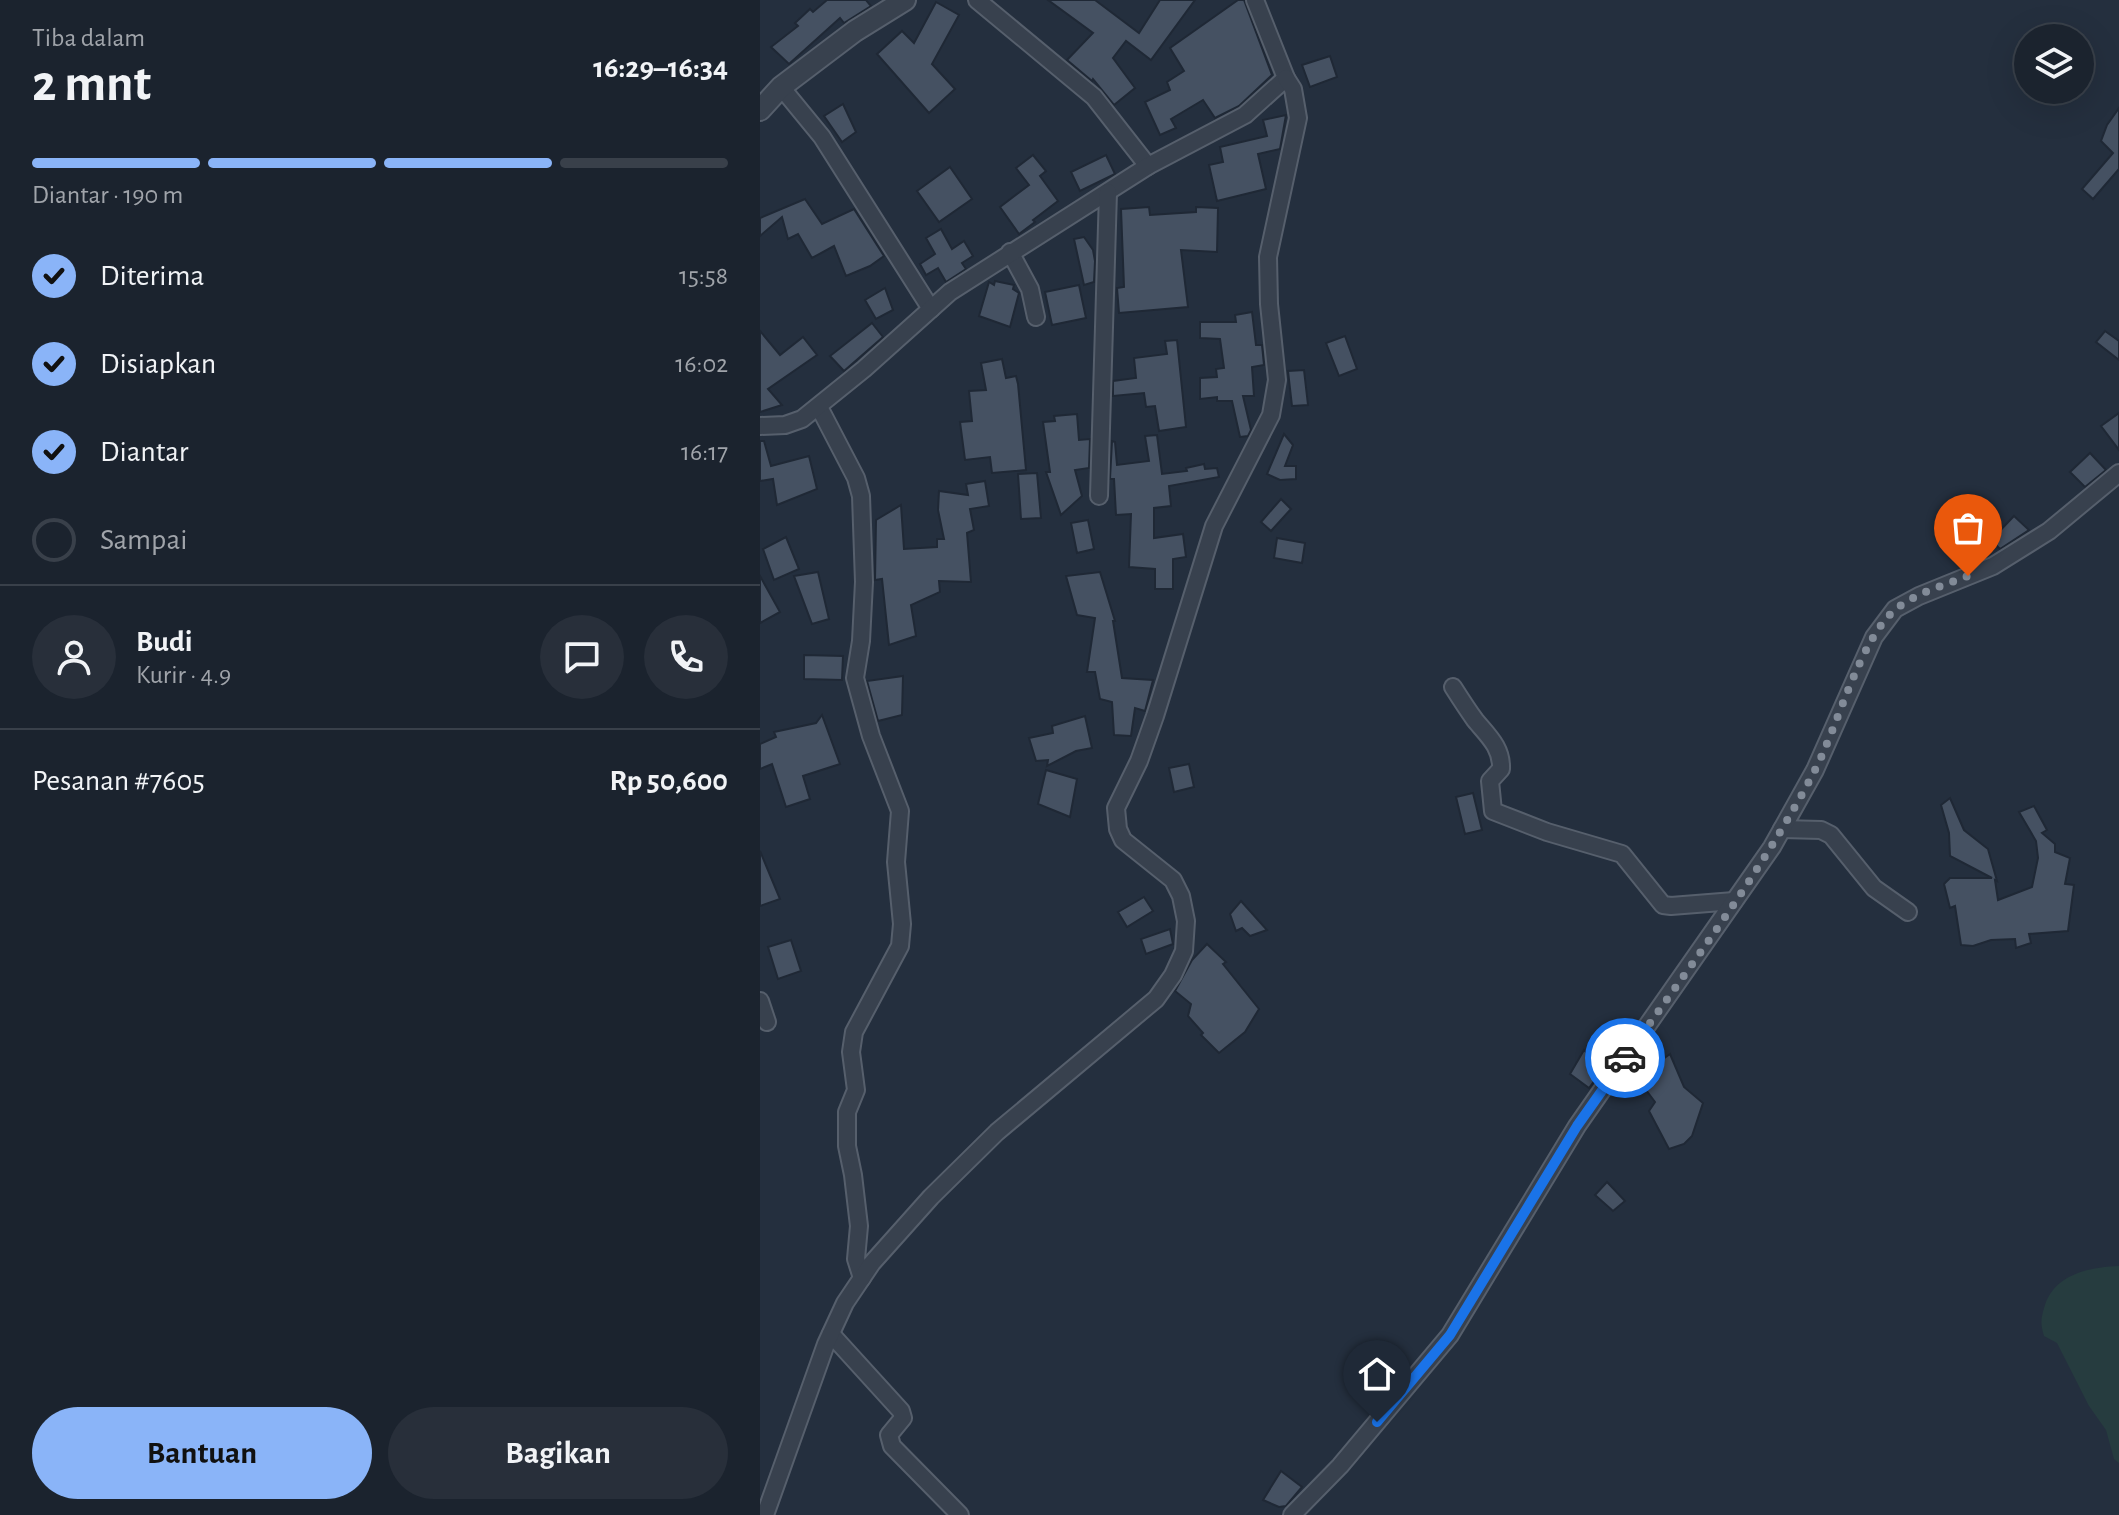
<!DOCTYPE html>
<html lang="id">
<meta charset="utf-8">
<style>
body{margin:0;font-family:"Alegreya Sans",sans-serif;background:#282f3a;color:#f1f3f6;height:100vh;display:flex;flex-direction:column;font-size:30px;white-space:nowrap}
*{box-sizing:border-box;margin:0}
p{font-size:26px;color:#a0a4aa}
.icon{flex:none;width:44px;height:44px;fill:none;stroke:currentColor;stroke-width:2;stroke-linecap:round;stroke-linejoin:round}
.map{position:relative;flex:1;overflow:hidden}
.details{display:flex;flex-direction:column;background:#1b232e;width:760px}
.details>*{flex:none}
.buttons{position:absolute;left:1254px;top:24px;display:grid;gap:16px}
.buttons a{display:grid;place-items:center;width:80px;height:80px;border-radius:50%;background:#1b232e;box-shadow:0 8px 32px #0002,0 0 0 2px #39404a;font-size:40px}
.pin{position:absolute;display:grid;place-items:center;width:68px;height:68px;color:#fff;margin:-82px -34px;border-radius:50% 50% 50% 0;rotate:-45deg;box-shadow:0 0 8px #0007}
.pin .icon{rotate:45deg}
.courier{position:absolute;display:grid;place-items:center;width:80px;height:80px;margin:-40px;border:6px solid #1a73e8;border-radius:50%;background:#fff;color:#222;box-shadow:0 2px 10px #0007}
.head em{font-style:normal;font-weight:600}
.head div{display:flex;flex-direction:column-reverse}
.head{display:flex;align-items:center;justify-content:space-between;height:136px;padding:0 32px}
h1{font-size:52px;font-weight:600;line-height:60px}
.bar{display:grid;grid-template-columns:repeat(4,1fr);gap:12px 8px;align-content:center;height:96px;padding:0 32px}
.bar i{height:10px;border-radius:6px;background:#39404a}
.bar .active{background:#8ab4f8}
.bar p{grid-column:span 4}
.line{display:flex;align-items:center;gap:20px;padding:0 32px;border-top:2px solid #39404a}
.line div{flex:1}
.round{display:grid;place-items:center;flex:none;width:84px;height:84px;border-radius:42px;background:#282f3a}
ol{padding:0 32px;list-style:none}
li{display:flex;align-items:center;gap:24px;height:88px}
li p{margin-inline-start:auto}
li .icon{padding:8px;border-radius:50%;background:#8ab4f8;color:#111;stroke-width:4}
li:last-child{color:#a0a4aa}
li i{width:44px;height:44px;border:4px solid #39404a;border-radius:50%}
.button{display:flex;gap:16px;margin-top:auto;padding:16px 32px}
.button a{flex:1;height:92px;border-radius:48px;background:#8ab4f8;color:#111;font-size:32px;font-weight:600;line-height:92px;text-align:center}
.button a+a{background:#282f3a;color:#f1f3f6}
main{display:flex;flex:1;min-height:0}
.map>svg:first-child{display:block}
.green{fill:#263c3f}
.building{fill:#455162;stroke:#1f2835;stroke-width:2}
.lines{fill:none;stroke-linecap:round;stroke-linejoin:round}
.minor-casing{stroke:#565f6c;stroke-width:20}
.tertiary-casing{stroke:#565f6c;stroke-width:24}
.minor{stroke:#38414e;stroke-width:16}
.tertiary{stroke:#38414e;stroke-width:20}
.done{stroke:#828b98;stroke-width:8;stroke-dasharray:0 14.4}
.route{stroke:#1a73e8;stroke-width:10}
</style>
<main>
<section class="details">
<div class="head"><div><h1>2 mnt</h1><p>Tiba dalam</p></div><em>16:29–16:34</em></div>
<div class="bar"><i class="active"></i><i class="active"></i><i class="active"></i><i></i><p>Diantar · 190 m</p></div>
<ol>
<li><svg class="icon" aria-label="check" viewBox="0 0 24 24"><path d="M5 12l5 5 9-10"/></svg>Diterima<p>15:58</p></li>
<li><svg class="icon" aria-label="check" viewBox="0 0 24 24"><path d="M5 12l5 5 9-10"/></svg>Disiapkan<p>16:02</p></li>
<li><svg class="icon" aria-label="check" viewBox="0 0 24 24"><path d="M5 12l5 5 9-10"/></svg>Diantar<p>16:17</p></li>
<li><i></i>Sampai</li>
</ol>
<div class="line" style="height:144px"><a class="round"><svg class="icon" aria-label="person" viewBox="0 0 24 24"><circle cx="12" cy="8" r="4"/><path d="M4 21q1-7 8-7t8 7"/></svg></a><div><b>Budi</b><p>Kurir · 4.9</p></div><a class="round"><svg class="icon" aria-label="chat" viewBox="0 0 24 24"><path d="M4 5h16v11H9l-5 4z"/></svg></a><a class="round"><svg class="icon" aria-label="phone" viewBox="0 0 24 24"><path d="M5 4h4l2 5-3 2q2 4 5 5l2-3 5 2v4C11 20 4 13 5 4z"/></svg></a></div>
<div class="line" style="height:104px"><div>Pesanan #7605</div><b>Rp 50,600</b></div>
<div class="button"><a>Bantuan</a><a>Bagikan</a></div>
</section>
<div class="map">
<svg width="1359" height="1515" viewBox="0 0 1359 1515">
<rect width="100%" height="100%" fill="#242f3e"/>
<!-- green -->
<path class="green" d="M1359,1266v197l-5,-4 -8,-29 -17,-24 -32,-63 -13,-7c-4,-13 -3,-18 1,-31 10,-31 45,-38 74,-39z"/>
<!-- building -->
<g class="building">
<polygon points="67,0 106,0 111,6 84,23 80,18 29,64 11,47 38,26 35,23 50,9 53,12"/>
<polygon points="288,0 335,0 379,33 400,0 435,0 391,60 366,41 353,58 375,88 354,105 333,79 332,81 307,60 333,33"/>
<polygon points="478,0 484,0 512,75 479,106 455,118 443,100 411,119 416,128 400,135 385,102 410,90 407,82 424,71 410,48"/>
<polygon points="176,2 199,15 172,64 195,89 169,113 117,54 142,31 154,43"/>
<polygon points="570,56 577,77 550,87 542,65"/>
<polygon points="83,104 96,132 82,142 64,116"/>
<polygon points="1359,108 1359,169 1333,199 1322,189 1353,153 1341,141 1347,125"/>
<polygon points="526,115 520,149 498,154 506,189 457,201 449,165 463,162 460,147 507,136 503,120"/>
<polygon points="273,155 286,171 280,176 298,201 273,220 275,222 259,234 240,207 269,185 256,168"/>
<polygon points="346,155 355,174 320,191 311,172"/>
<polygon points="190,167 212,199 179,222 157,191"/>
<polygon points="45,199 62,224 94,209 124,256 110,266 86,276 74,246 52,258 38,234 28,239 22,217 0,236 0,218"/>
<polygon points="389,207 390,215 436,212 436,207 458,208 457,252 421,250 428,307 359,313 357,288 364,287 361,209"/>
<polygon points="181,229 192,249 204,241 213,256 202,263 206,269 186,282 178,268 166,275 160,264 175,254 166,238"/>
<polygon points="324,237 333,250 335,261 334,282 324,285 314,239"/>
<polygon points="235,281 254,285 253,289 259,293 250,327 219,316 229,282 234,285"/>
<polygon points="319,285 326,318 292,325 285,292"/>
<polygon points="125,288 133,310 116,319 105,300"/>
<polygon points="492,312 496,345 502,345 504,365 492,367 494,396 483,396 491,430 488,436 480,437 472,401 457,401 457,397 440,399 440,378 457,377 456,369 464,368 460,339 440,338 440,322 476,322 475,315"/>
<polygon points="112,323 123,337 84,371 70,356"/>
<polygon points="0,331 20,355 43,337 57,355 8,389 22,405 0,412"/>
<polygon points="1345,331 1359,341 1359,360 1336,342"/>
<polygon points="585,336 597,369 579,376 566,343"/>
<polygon points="417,340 426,427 399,431 395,406 386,407 384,393 353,396 353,381 376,378 374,358 407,354 405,341"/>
<polygon points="242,359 246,378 256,376 258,384 266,470 232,473 230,457 205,460 200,422 212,421 209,391 226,390 221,363"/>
<polygon points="544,370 548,405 532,406 528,371"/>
<polygon points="1359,413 1359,450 1341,426"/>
<polygon points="317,414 319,440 330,439 329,468 315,470 322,496 301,515 286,472 290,472 283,422 295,421 294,416"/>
<polygon points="524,434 533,445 525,466 536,466 536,479 520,480 507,474"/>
<polygon points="397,435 402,474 427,471 426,468 444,464 445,469 457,468 459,477 409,486 411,506 394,508 394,538 423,534 426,557 413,559 413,589 395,589 395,569 369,567 371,514 356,515 354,479 350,479 352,441 355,442 357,465 389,461 385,436"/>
<polygon points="0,441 4,441 11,466 49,456 57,489 17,505 13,479 0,481"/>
<polygon points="1330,453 1346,470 1325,487 1310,472"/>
<polygon points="277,473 281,518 261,519 258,474"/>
<polygon points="225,481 229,506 210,509 214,530 207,533 211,582 179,581 180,592 151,605 156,636 129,645 122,579 115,580 116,520 141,505 144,549 177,547 177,539 184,539 178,510 179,491 208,495 206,484"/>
<polygon points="521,499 531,509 511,531 501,522"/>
<polygon points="1254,516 1269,530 1240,549 1231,540"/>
<polygon points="328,520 334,549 317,553 311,523"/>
<polygon points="26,537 39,569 14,580 3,549"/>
<polygon points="517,538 545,543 542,563 514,558"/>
<polygon points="58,572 69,619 52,624 34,576"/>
<polygon points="340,572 355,621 353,621 362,678 393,680 385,711 375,708 371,736 354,735 352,702 340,699 335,672 327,672 335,618 317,615 306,576"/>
<polygon points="0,576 20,612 0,623"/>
<polygon points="44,655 83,656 82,680 44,679"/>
<polygon points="143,676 142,715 118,721 107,681"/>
<polygon points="62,715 80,764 43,776 50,799 26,807 12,764 0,769 0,744 16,737 14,732 56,723"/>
<polygon points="325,716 332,748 316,751 287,766 288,760 276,761 269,738 293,733 292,726"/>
<polygon points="429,764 434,787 414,792 409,768"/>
<polygon points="286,770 317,779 310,817 278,804"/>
<polygon points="713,793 722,830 705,834 696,797"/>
<polygon points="1190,798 1204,830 1228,849 1237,881 1235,880 1238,900 1272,887 1278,858 1276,841 1259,812 1274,806 1287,830 1282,833 1295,844 1295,852 1310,858 1305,884 1314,885 1308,931 1269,934 1271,943 1256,948 1255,939 1231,940 1213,946 1201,945 1195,906 1190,908 1184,884 1190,878 1232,878 1190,856 1189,833 1181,805"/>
<polygon points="0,851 20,899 0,906"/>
<polygon points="384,897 393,911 367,927 358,912"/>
<polygon points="481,901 507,930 490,936 482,928 476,931 470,914"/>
<polygon points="410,929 413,944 386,954 381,939"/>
<polygon points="31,940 41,971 18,979 8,947"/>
<polygon points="447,944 466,962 463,964 499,1009 485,1032 459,1053 441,1035 443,1033 428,1016 431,1004 415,991 432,960"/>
<polygon points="824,1050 844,1068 829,1088 810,1074"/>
<polygon points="910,1054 924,1087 943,1103 932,1136 924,1144 909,1149 889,1111 895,1102 877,1078"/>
<polygon points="847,1182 865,1201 853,1211 835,1195"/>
<polygon points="521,1471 542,1487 526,1506 519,1507 503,1500"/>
</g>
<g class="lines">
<!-- minor casing -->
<g class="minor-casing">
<g id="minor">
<polyline points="217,0 334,97 388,166"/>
<polyline points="21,87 62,137 171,309"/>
<polyline points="250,252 270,289 276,317"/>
<polyline points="59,407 96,478 101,496 104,582 101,641 95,678 111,736 140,811 136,862 142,924 140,946 94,1032 91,1052 96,1090 87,1112 87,1146 93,1175 99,1226 96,1259 102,1278"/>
<polyline points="0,426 25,425 42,419 104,369 190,292 388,166 485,115 526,78 495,0"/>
<polyline points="339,496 348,192"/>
<path d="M693,687c7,11 14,22 22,33 12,15 27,27 26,49l-11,12 3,30 54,21 75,22 41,51 8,1 63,-5"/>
<polyline points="1022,829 1061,830 1071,835 1114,888 1148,912"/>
<polyline points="0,1001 7,1022"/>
<polyline points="71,1334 141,1411 143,1418 129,1435 132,1446 200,1515"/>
<polyline points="5,1515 66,1344 85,1303 112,1263 171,1197 237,1132 396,999 413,975 424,951 426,921 421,896 413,880 363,840 358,829 356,808 379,761 395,716 454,526 511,415 517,380 509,304 508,257 538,118 533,89 526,78"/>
<polyline points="532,1515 580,1466 690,1335 817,1126 1012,847 1055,770 1114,637 1135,609 1159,596 1233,566 1289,531 1359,473"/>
</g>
</g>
<!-- tertiary casing -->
<g class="tertiary-casing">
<polyline id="tertiary" points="0,110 21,87 95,31 145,0"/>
</g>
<!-- minor -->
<use href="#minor" class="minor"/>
<!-- tertiary -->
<use href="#tertiary" class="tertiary"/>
</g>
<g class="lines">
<!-- done -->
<path class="done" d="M865,1058c66,-93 136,-185 189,-286 23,-43 46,-134 82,-163 20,-16 49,-24 72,-33"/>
<!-- route -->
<polyline class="route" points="617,1422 690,1335 817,1126 865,1058"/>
</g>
</svg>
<div class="buttons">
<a><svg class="icon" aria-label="layers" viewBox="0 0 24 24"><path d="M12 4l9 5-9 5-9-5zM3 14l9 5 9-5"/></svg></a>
</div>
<div class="pin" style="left:1208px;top:576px;background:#ea580c"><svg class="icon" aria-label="bag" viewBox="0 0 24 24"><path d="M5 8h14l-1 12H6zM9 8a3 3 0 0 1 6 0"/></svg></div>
<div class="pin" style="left:617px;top:1422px;background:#1f2937"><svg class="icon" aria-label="home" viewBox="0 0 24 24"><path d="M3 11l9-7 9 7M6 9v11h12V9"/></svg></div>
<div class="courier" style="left:865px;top:1058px"><svg class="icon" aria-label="car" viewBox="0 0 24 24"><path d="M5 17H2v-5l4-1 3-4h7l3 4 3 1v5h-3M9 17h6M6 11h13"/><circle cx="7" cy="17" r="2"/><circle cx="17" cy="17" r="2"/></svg></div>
</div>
</main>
